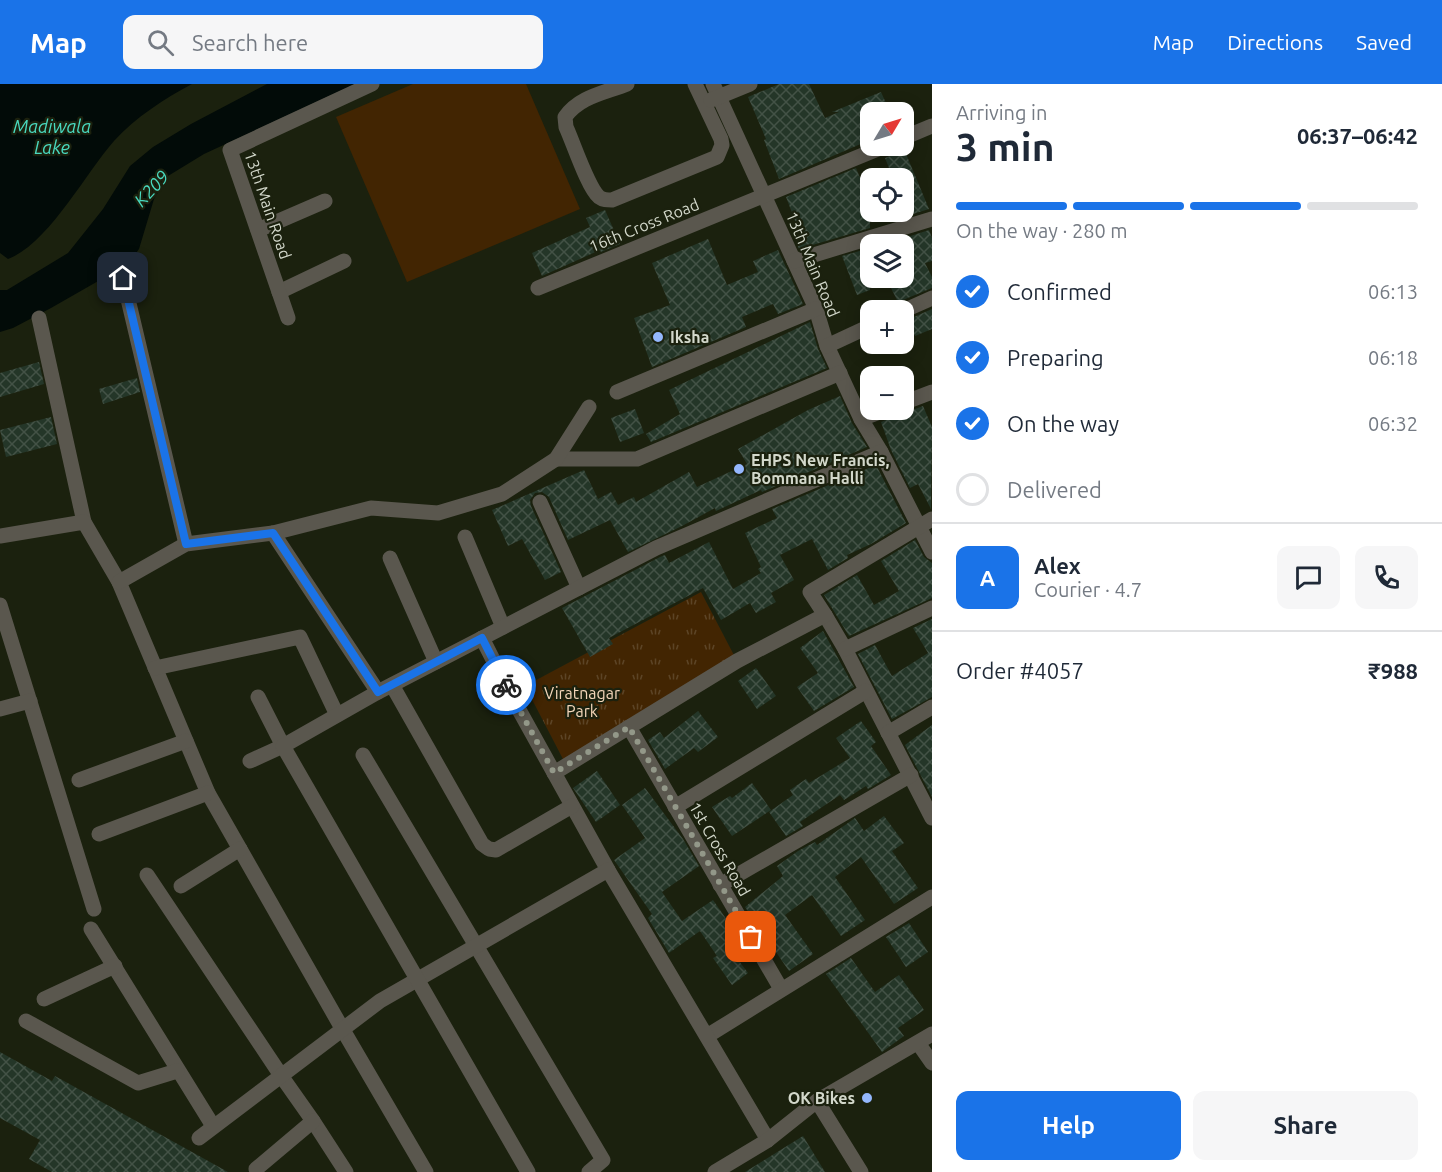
<!DOCTYPE html>
<meta charset="utf-8">
<style>
body{margin:0;font-family:Ubuntu,sans-serif;background:#f6f6f7;color:#1f2937;height:100vh;display:flex;flex-direction:column;font-size:22px;white-space:nowrap}
*{box-sizing:border-box;margin:0}
p{font-size:20px;color:#747a83}
.icon{flex:none;width:33px;height:33px;fill:none;stroke:currentColor;stroke-width:2;stroke-linecap:round;stroke-linejoin:round}
.map{position:relative;flex:1;overflow:hidden}
.details{display:flex;flex-direction:column;background:#fff;width:510px}
.details>*{flex:none}
.needle{width:39px;rotate:52deg}
.buttons{position:absolute;left:860px;top:18px;display:grid;gap:12px}
.buttons a{display:grid;place-items:center;width:54px;height:54px;border-radius:12px;background:#fff;box-shadow:0 3px 15px #0003;font-size:30px}
.pin{position:absolute;display:grid;place-items:center;width:51px;height:51px;color:#fff;margin:-26px;border-radius:12px;box-shadow:0 3px 9px #0006}
.courier{position:absolute;display:grid;place-items:center;width:60px;height:60px;margin:-30px;border:4px solid #1a73e8;border-radius:50%;background:#fff;color:#222;box-shadow:0 2px 8px #0007}
.summary em{font-style:normal;font-weight:600}
.summary div{display:flex;flex-direction:column-reverse}
.summary{display:flex;align-items:center;justify-content:space-between;height:102px;padding:0 24px}
h1{font-size:39px;font-weight:600;line-height:45px}
.bar{display:grid;grid-template-columns:repeat(4,1fr);gap:9px 6px;align-content:center;height:72px;padding:0 24px}
.bar i{height:8px;border-radius:4px;background:#e0e1e3}
.bar .active{background:#1a73e8}
.bar p{grid-column:span 4}
.line{display:flex;align-items:center;gap:15px;padding:0 24px;border-top:2px solid #e0e1e3}
.line div{flex:1}
.round{display:grid;place-items:center;flex:none;width:63px;height:63px;border-radius:12px;background:#f6f6f7}
ol{padding:0 24px;list-style:none}
li{display:flex;align-items:center;gap:18px;height:66px}
li p{margin-inline-start:auto}
li .icon{padding:6px;border-radius:50%;background:#1a73e8;color:#fff;stroke-width:4}
li:last-child{color:#747a83}
li i{width:33px;height:33px;border:3px solid #e0e1e3;border-radius:50%}
.primary-button{display:flex;gap:12px;margin-top:auto;padding:12px 24px}
.primary-button a{flex:1;height:69px;border-radius:12px;background:#1a73e8;color:#fff;font-size:24px;font-weight:600;line-height:69px;text-align:center}
.primary-button a+a{background:#f6f6f7;color:#1f2937}
header{display:flex;align-items:center;gap:36px;box-sizing:border-box;height:84px;padding:0 30px;background:#1a73e8;color:#fff}
header strong{font-size:28px}
nav{display:flex;gap:33px;margin-inline-start:auto;font-size:21px}
.search{width:420px;height:54px;background:#f6f6f7;display:flex;align-items:center;gap:15px;box-sizing:border-box;padding:0 21px;border-radius:12px;color:#747a83;font-size:22px}
main{display:flex;flex:1;min-height:0}
.map>svg:first-child{display:block}
.grass{fill:#422502}
.park{fill:url(#park-tufts)}
.water{fill:#020b08}
.building{fill:url(#building-cross-hatch)}
.lines{fill:none;stroke-linecap:round;stroke-linejoin:round}
.street{stroke:#5a574e;stroke-width:15}
.done{stroke:#939889;stroke-width:6;stroke-dasharray:0 10.8}
.route{stroke:#1a73e8;stroke-width:8}
.poi-dot{fill:#94b7fd;stroke:#1b210e;stroke-width:2}
.labels{text-anchor:middle;dominant-baseline:central;stroke-width:4.5;stroke-linejoin:round;paint-order:stroke}
.street-label{font-size:16px;fill:#d3d8cb;stroke:#1b210e}
.poi-label{font-size:16px;font-weight:bold;fill:#d3d8cb;stroke:#1b210e;text-anchor:start}
.park-label{font-size:16px;fill:#f5d7ba;stroke:#1b210e}
.water-label{font-size:18px;font-style:italic;fill:#49dac0;stroke:#1b210e}
</style>
<header>
<strong>Map</strong>
<div class="search"><svg class="icon" aria-label="search" viewBox="0 0 24 24"><circle cx="10" cy="10" r="6"/><path d="M15 15l6 6"/></svg>Search here</div>
<nav><a>Map</a><a>Directions</a><a>Saved</a></nav>
</header>
<main>
<div class="map">
<svg width="932" height="1088" viewBox="0 0 932 1088">
<defs>
<pattern id="park-tufts" width="24" height="20" patternUnits="userSpaceOnUse" patternTransform="scale(1.5)"><rect width="24" height="20" fill="#422502"/><path d="M3 7l-1-3M5 7V3M7 7l1-3M15 17l-1-3M17 17v-4M19 17l1-3" fill="none" stroke="#5c4426"/></pattern>
<pattern id="building-cross-hatch" width="8" height="8" patternUnits="userSpaceOnUse" patternTransform="scale(1.5)"><rect width="8" height="8" fill="#243628"/><path d="M0 0l8 8M0 8l8-8" fill="none" stroke="#435246"/></pattern>
</defs>
<rect width="100%" height="100%" fill="#1b210e"/>
<!-- grass -->
<polygon class="grass" points="413,0 526,0 580,125 407,198 336,33"/>
<!-- park -->
<polygon class="park" points="701,508 737,577 564,677 525,602"/>
<!-- water -->
<g class="water">
<path d="M0,0h192c-28,15 -56,33 -78,57 -29,33 -66,103 -106,118l-8,-6z"/>
<polygon points="267,0 355,0 204,70 168,92 154,115 139,165 128,180 51,224 13,244 0,248 0,206 7,206 68,169 103,125 130,82 153,63 191,40"/>
</g>
<!-- building -->
<g class="building">
<polygon points="779,0 809,0 825,34 839,28 832,28 881,8 890,28 870,28 870,56 779,95 764,56 766,55 748,13"/>
<polygon points="904,65 929,125 888,138 884,128 903,128 903,94 893,94 885,74 903,67"/>
<polygon points="856,84 870,118 870,144 799,165 796,158 802,155 786,113"/>
<polygon points="605,126 620,160 601,168 600,166 542,192 532,169 590,143 586,134"/>
<polygon points="929,146 932,154 932,177 925,179 932,193 932,204 898,218 886,194 903,194 903,160 896,160 895,157"/>
<polygon points="708,155 727,201 758,188 753,177 778,166 803,220 778,230 773,220 742,233 746,243 652,283 634,234 670,221 652,179"/>
<polygon points="870,164 870,206 857,211 842,172"/>
<polygon points="932,225 932,245 915,252 907,236"/>
<polygon points="810,238 818,265 827,284 651,358 646,350 680,330 669,306"/>
<polygon points="39,278 44,300 0,313 0,289"/>
<polygon points="137,294 140,308 103,320 99,305"/>
<polygon points="840,312 852,339 867,363 762,408 761,406 716,427 715,424 682,442 628,468 610,436 568,456 549,413 542,408 535,409 530,416 531,422 561,488 545,496 522,455 508,462 492,426 584,386 598,415 611,408 618,421 634,413 636,418 689,388 697,403 747,380 738,365 808,326"/>
<polygon points="923,322 932,343 931,425 918,400 910,404 891,366 881,338"/>
<polygon points="635,325 644,349 620,358 611,334"/>
<polygon points="51,333 57,360 6,373 0,346"/>
<polygon points="876,381 906,439 871,460 847,471 848,474 828,486 812,455 780,471 794,496 771,509 776,518 756,529 750,519 721,536 703,504 609,554 613,560 590,573 562,524 660,473 665,471 669,479 709,458 733,505 761,489 758,485 761,483 745,449 777,434 772,425"/>
<polygon points="915,456 924,473 932,479 932,514 849,552 824,511 857,491 874,521 899,507 881,477"/>
<polygon points="932,535 932,613 892,635 858,570 875,561 892,592 928,569 913,544"/>
<polygon points="823,547 854,603 814,627 797,603 818,589 800,564"/>
<polygon points="756,584 776,612 757,625 738,597"/>
<polygon points="698,627 718,653 698,668 694,664 665,685 648,656 660,648 664,654"/>
<polygon points="861,637 876,658 871,662 891,691 868,705 866,702 844,716 840,711 800,738 803,742 786,752 769,728 793,711 790,706 806,695 809,699 850,674 836,654"/>
<polygon points="932,641 932,713 905,661"/>
<polygon points="597,687 620,721 596,738 573,704"/>
<polygon points="752,699 771,726 732,752 712,723 730,712 732,714"/>
<polygon points="645,704 683,755 699,782 662,808 682,837 713,816 727,836 729,835 737,849 725,858 748,889 732,901 713,874 717,872 700,847 669,869 648,834 652,830 614,776 645,754 622,721"/>
<polygon points="884,732 904,759 892,767 918,804 894,820 861,773 835,793 865,836 841,852 812,811 785,831 813,870 789,887 745,823 783,792 777,782 798,767 815,758 817,761 855,734 864,747"/>
<polygon points="909,839 928,868 906,883 886,853"/>
<polygon points="851,874 875,908 899,891 924,926 898,944 904,952 882,968 826,890"/>
<polygon points="0,968 52,997 55,992 228,1088 52,1088 29,1075 40,1056 0,1034"/>
<polygon points="803,1052 825,1088 745,1088"/>
</g>
<g class="lines">
<!-- street -->
<g class="street">
<path d="M627,0c-22,9 -47,12 -62,33l1,10c7,15 22,61 33,70 4,3 8,3 13,3l105,-43 5,-12 -1,-6 -26,-55"/>
<polyline points="713,0 816,225 827,262 861,335 881,368 932,468"/>
<polyline points="711,16 750,0"/>
<polyline points="903,54 932,42"/>
<polyline points="258,146 325,117"/>
<polyline points="794,177 932,135"/>
<polyline points="123,194 186,460"/>
<polyline points="538,204 885,62"/>
<polyline points="279,208 344,177"/>
<polyline points="903,227 932,214"/>
<polyline points="39,234 84,438"/>
<polyline points="288,234 230,66 372,0"/>
<polyline points="827,262 870,242"/>
<polyline points="617,308 816,225"/>
<polyline points="903,319 932,308"/>
<polyline points="861,335 885,326"/>
<polyline points="556,375 637,375 840,289"/>
<polyline points="540,418 579,504"/>
<polyline points="273,449 378,608"/>
<polyline points="0,452 84,438 119,498 208,709 343,946 426,1088"/>
<polyline points="465,453 503,543"/>
<polyline points="390,474 436,578"/>
<polyline points="119,498 186,460 273,449 371,424 438,429 502,410 556,375 589,323"/>
<polyline points="0,521 94,825"/>
<polyline points="825,531 845,565 932,734"/>
<polyline points="482,554 513,615 608,786"/>
<polyline points="845,565 932,524"/>
<polyline points="155,584 300,553 337,631"/>
<polyline points="392,601 482,760 489,765 496,766 572,722"/>
<polyline points="0,625 30,617"/>
<polyline points="629,643 781,905"/>
<polyline points="888,649 932,623"/>
<polyline points="363,671 603,1076 589,1088"/>
<polyline points="250,677 283,662 258,613"/>
<polyline points="554,689 737,577 825,531 810,508 932,435"/>
<polyline points="79,696 186,657"/>
<polyline points="675,723 866,607"/>
<polyline points="99,750 208,709"/>
<polyline points="147,791 282,993 313,1037 346,1088"/>
<polyline points="720,801 911,691"/>
<polyline points="181,802 240,765"/>
<polyline points="91,845 213,1042"/>
<polyline points="44,915 115,882"/>
<polyline points="26,937 138,999 177,987"/>
<polyline points="707,952 932,813"/>
<polyline points="918,959 932,979"/>
<polyline points="817,1017 861,1088"/>
<polyline points="199,1054 380,917 608,786 768,1056"/>
<polyline points="256,1085 313,1037"/>
<polyline points="528,1088 283,662 378,608 656,464 881,368"/>
<polyline points="715,1088 768,1056 817,1017 932,950"/>
</g>
</g>
<g class="lines">
<!-- done -->
<polyline class="done" points="506,601 554,689 629,643 751,853"/>
<!-- route -->
<polyline class="route" points="123,194 186,460 273,449 378,608 482,554 506,601"/>
</g>
<!-- markers -->
<g class="poi-dot">
<circle cx="658" cy="253" r="6"/>
<circle cx="739" cy="385" r="6"/>
<circle cx="867" cy="1014" r="6"/>
</g>
<g class="labels">
<!-- street labels -->
<g class="street-label">
<text transform="translate(268 121) rotate(71)">13th Main Road</text>
<text transform="translate(644 141) rotate(-22)">16th Cross Road</text>
<text transform="translate(813 180) rotate(67)">13th Main Road</text>
<text transform="translate(720 765) rotate(60)">1st Cross Road</text>
</g>
<!-- poi labels -->
<g class="poi-label">
<text x="670" y="253">Iksha</text>
<text x="751" y="376">EHPS New Francis,<tspan x="751" dy="18">Bommana Halli</tspan></text>
<text x="855" y="1014" text-anchor="end">OK Bikes</text>
</g>
<!-- park labels -->
<g class="park-label">
<text x="582" y="609">Viratnagar<tspan x="582" dy="18">Park</tspan></text>
</g>
<!-- water labels -->
<g class="water-label">
<text x="52" y="42">Madiwala<tspan x="52" dy="21">Lake</tspan></text>
<text transform="translate(151 104) rotate(-47)">K209</text>
</g>
</g>
</svg>
<div class="buttons">
<a><svg class="needle" viewBox="-14 -14 28 28"><path d="M0-13l5 13h-10z" fill="#e53935"/><path d="M0 13l5-13h-10z" fill="#747a83"/></svg></a>
<a><svg class="icon" aria-label="locate" viewBox="0 0 24 24"><circle cx="12" cy="12" r="6"/><path d="M12 2v4M12 18v4M2 12h4M18 12h4"/></svg></a>
<a><svg class="icon" aria-label="layers" viewBox="0 0 24 24"><path d="M12 4l9 5-9 5-9-5zM3 14l9 5 9-5"/></svg></a>
<a>+</a>
<a>−</a>
</div>
<div class="pin" style="left:751px;top:853px;background:#ea580c"><svg class="icon" aria-label="bag" viewBox="0 0 24 24"><path d="M5 8h14l-1 12H6zM9 8a3 3 0 0 1 6 0"/></svg></div>
<div class="pin" style="left:123px;top:194px;background:#1f2937"><svg class="icon" aria-label="home" viewBox="0 0 24 24"><path d="M3 11l9-7 9 7M6 9v11h12V9"/></svg></div>
<div class="courier" style="left:506px;top:601px"><svg class="icon" aria-label="bike" viewBox="0 0 24 24"><circle cx="6" cy="16" r="4"/><circle cx="18" cy="16" r="4"/><path d="M6 16l4-8h5l3 8M10 8l3 8H6M13 5h3"/></svg></div>
</div>
<section class="details">
<div class="summary"><div><h1>3 min</h1><p>Arriving in</p></div><em>06:37–06:42</em></div>
<div class="bar"><i class="active"></i><i class="active"></i><i class="active"></i><i></i><p>On the way · 280 m</p></div>
<ol>
<li><svg class="icon" aria-label="check" viewBox="0 0 24 24"><path d="M5 12l5 5 9-10"/></svg>Confirmed<p>06:13</p></li>
<li><svg class="icon" aria-label="check" viewBox="0 0 24 24"><path d="M5 12l5 5 9-10"/></svg>Preparing<p>06:18</p></li>
<li><svg class="icon" aria-label="check" viewBox="0 0 24 24"><path d="M5 12l5 5 9-10"/></svg>On the way<p>06:32</p></li>
<li><i></i>Delivered</li>
</ol>
<div class="line" style="height:108px"><b class="round" style="background:#1a73e8;color:#fff">A</b><div><b>Alex</b><p>Courier · 4.7</p></div><a class="round"><svg class="icon" aria-label="chat" viewBox="0 0 24 24"><path d="M4 5h16v11H9l-5 4z"/></svg></a><a class="round"><svg class="icon" aria-label="phone" viewBox="0 0 24 24"><path d="M5 4h4l2 5-3 2q2 4 5 5l2-3 5 2v4C11 20 4 13 5 4z"/></svg></a></div>
<div class="line" style="height:78px"><div>Order #4057</div><b>₹988</b></div>
<div class="primary-button"><a>Help</a><a>Share</a></div>
</section>
</main>
